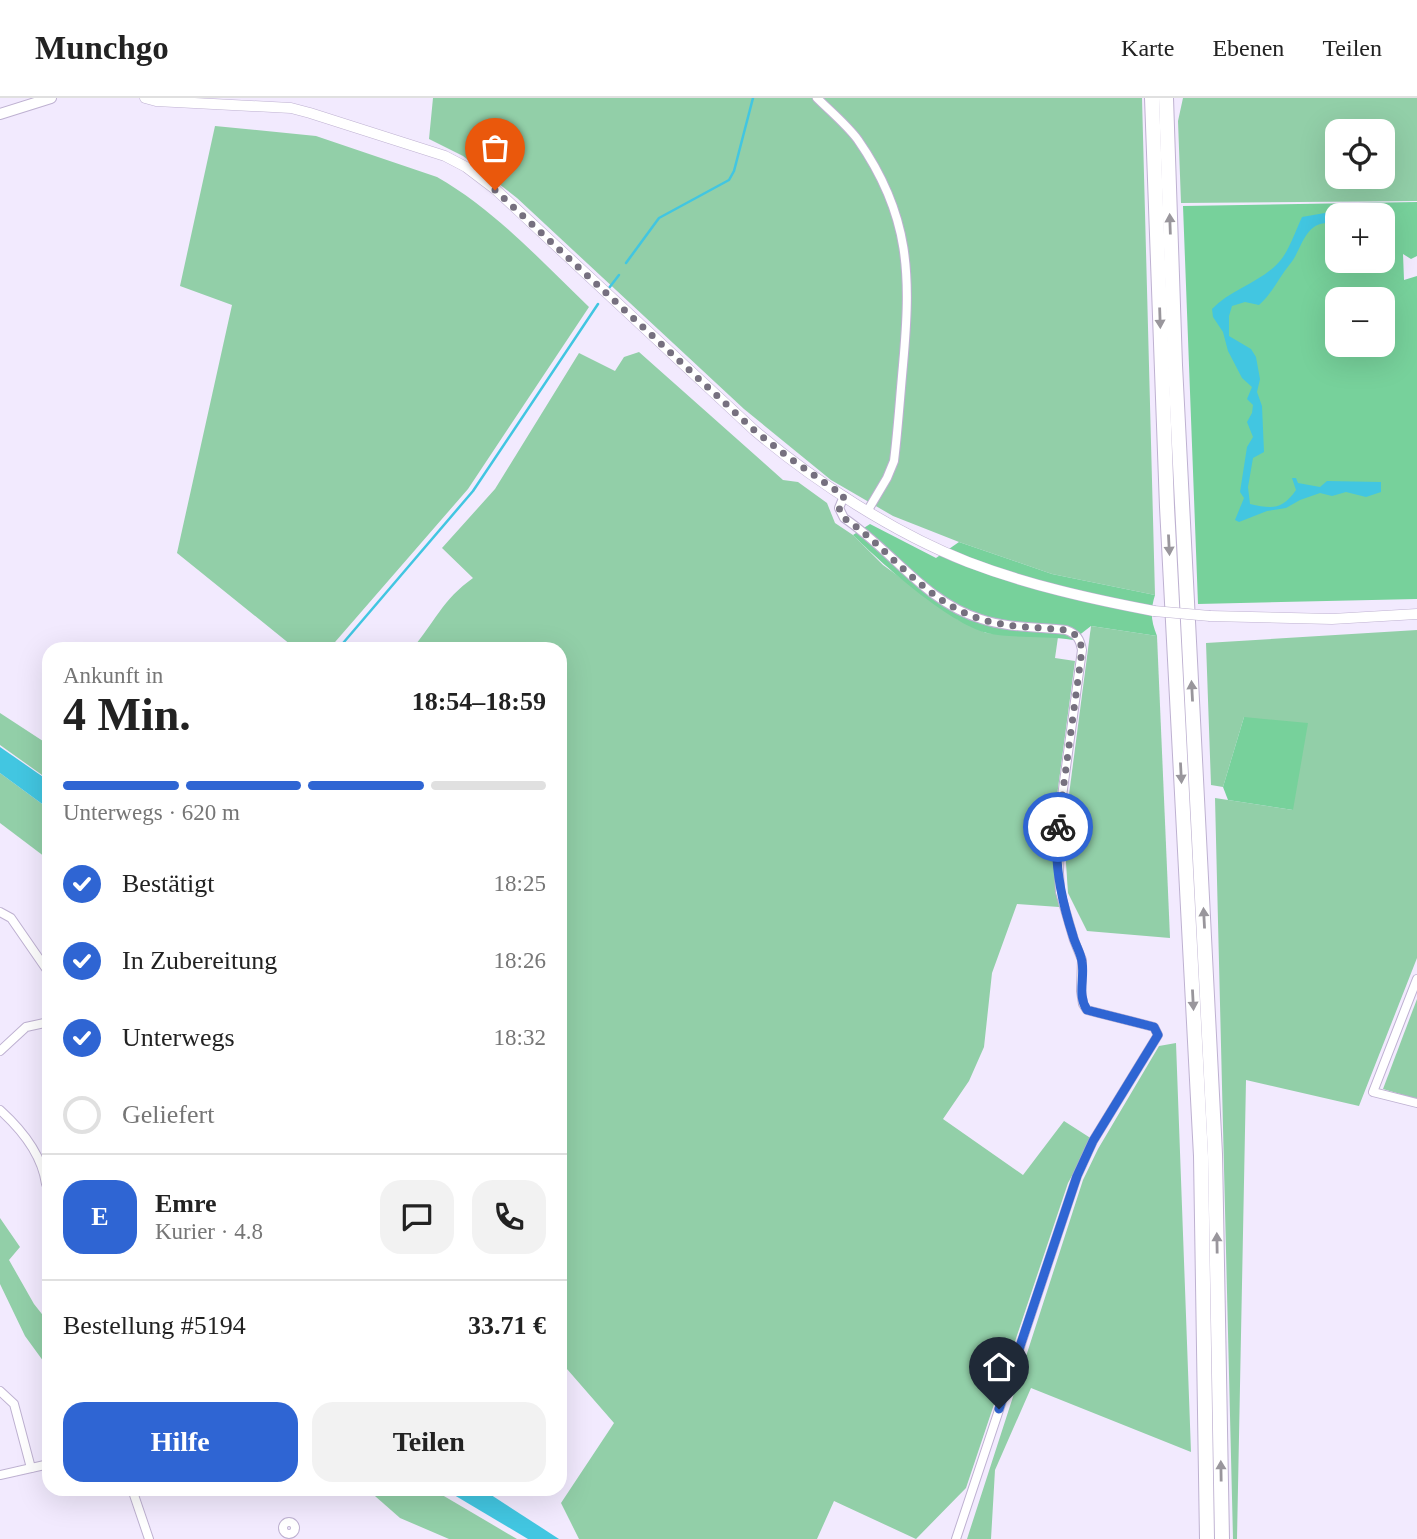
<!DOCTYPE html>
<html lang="de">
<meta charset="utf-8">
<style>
body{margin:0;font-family:Georgia,serif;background:#f2f2f2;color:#222;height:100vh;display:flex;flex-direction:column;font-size:26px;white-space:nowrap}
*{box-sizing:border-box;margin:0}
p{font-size:23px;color:#767676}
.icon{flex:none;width:38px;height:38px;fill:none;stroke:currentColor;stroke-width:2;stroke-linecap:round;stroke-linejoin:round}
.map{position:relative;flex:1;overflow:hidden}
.drawer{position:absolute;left:42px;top:544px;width:525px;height:854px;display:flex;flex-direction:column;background:#fff;border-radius:21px;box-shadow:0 7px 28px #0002}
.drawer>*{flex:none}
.buttons{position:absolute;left:1325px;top:21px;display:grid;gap:14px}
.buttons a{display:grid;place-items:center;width:70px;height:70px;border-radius:14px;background:#fff;box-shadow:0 7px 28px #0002;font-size:35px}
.pin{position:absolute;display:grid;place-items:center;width:60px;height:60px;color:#fff;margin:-72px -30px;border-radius:50% 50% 50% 0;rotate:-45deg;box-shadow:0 0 7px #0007}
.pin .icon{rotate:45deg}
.courier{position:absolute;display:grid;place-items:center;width:70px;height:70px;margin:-35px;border:5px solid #2f65d3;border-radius:50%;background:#fff;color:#222;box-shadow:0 2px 9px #0007}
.summary em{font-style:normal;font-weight:700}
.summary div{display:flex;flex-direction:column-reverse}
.summary{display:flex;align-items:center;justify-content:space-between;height:119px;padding:0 21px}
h1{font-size:46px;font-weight:700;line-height:52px}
.bar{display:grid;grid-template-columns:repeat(4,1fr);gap:10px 7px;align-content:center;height:84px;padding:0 21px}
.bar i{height:9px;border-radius:5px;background:#e0e0e0}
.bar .on{background:#2f65d3}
.bar p{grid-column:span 4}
.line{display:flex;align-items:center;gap:18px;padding:0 21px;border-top:2px solid #e0e0e0}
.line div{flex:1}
.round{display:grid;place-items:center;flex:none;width:74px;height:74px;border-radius:21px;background:#f2f2f2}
ol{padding:0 21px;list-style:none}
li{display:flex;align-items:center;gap:21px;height:77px}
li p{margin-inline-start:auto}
li .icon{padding:7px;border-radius:50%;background:#2f65d3;color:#fff;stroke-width:4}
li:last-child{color:#767676}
li i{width:38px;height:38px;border:4px solid #e0e0e0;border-radius:50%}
.primary-button{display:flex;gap:14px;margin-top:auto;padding:14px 21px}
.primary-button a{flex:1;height:80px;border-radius:21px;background:#2f65d3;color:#fff;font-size:28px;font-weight:700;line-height:80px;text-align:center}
.primary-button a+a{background:#f2f2f2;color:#222}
header{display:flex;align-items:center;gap:42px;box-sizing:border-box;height:98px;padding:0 35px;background:#fff;border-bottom:2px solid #e0e0e0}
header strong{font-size:33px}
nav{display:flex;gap:38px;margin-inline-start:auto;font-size:24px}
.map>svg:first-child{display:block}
.green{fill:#92cfa8;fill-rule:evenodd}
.forest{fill:#77d19b;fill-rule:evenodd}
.water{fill:#42c6e1}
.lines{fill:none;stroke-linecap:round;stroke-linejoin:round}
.stream{stroke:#42c6e1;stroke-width:2.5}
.minor-casing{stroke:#beb1d1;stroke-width:10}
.tertiary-casing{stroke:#beb1d1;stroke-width:11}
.secondary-casing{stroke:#beb1d1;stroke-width:12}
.motorway-casing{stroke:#beb1d1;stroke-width:16}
.minor{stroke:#fff;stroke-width:8}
.tertiary{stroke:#fff;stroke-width:10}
.secondary{stroke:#fff;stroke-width:10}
.motorway{stroke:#fff;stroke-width:14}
.tertiary-bridge-casing{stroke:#beb1d1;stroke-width:11;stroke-linecap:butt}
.tertiary-bridge{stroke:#fff;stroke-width:10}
.oneway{fill:#99969c}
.done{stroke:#76707f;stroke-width:7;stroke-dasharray:0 12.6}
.route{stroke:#2f65d3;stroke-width:9}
</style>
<header>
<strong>Munchgo</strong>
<nav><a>Karte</a><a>Ebenen</a><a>Teilen</a></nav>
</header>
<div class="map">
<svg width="1417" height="1441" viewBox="0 0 1417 1441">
<rect width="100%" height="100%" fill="#f2eafe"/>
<!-- green -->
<g class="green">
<polygon points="433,0 1142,0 1155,497 1052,476 959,444 893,418 831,382 744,311 517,100 463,58 429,41"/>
<path d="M1183,0h234v103l-236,2 -3,-82zM1337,33h45v46h-45z"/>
<path d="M215,28l101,10 121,41c58,33 104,84 152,130l-121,182 -139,160h-33l-119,-96 55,-248 -52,-19z"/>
<path d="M639,254l144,128 15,2 29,21 8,20 18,12 30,30 74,54 29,14 72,4 -3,21 20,3 -23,172 7,74 -42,-3 -25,69 -8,74 -15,34 -26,38 80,56 41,-54 28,18 -24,44 -102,305 -50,51 -82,-38 -17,38h-238l-18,-36 53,-80 -54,-62v-712h-148c23,-27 30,-49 61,-71l-31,-30 53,-59 84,-136 36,18 9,-14z"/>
<polygon points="1091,528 1157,538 1170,840 1087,833 1068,795 1064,735"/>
<polygon points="1417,532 1417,860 1359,1008 1246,982 1237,1441 1233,1441 1215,700 1293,712 1244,619 1223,689 1211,687 1206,545"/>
<polygon points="0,615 49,647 49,682 0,647"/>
<polygon points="0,675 49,711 49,762 0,725"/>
<polygon points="1417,901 1417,1001 1383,991"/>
<polygon points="1176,945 1191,1354 1031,1290 995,1372 991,1441 967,1441 1083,1082 1098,1051 1159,948"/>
<polygon points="0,1120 20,1149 9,1162 34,1206 49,1225 49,1271 25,1238 0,1186"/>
<polygon points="367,1391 432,1391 517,1441 449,1441 400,1420"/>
</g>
<!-- forest -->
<g class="forest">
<path d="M1417,104v54l-6,3 -8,-5 1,26 13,-4v323l-219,5 -15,-398zM1337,117h45v46h-45zM1337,201h45v46h-45z"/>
<path d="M870,426l66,34 23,-16 93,32 103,21c-5,16 -4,26 2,41l-66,-10 -18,14c-28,-5 -61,-1 -86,-7 -39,-10 -106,-70 -134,-98z"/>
<polygon points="1244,619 1308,625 1293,712 1228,702 1223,689"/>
</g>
<!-- water -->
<g class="water">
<path d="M1336,113l36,4h-35v9c-33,-7 -33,23 -47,40 -11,13 -18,30 -31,41l-14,-3 -13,4 -3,10v20l22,13 5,8 4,22 -3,13 5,14 2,46 -11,6 -5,29 2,17c22,5 32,6 46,-14l-4,-12h4l2,5 22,4 7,-6 54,1v10l-15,5 -20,-5 -14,4 -12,-3 -20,7 -14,8 -19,3 -28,11 -4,-2 9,-22 -4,-6 7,-45 6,-10 -6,-15 5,-9 1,-8 -6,-6 5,-12 -10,-9 -14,-27 -5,-19 -10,-15 -1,-8c20,-21 54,-28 71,-52 8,-12 13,-27 19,-40z"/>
<polygon points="0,649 49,683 49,711 0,675"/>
<polygon points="444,1391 482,1391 559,1441 528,1441"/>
</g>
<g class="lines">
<!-- stream -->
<g class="stream">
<polyline points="626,165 659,120 729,82 734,73 753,0"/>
<polyline points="609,190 619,177"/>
<polyline points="338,551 473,393 598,206"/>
</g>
<!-- minor casing -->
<g class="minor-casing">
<g id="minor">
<path d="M817,0c13,13 30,27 41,42 53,76 53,136 45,225 -3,32 -5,64 -9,96l-7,17 -19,32"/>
<path d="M844,398l-5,12 5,10c47,31 81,84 137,101 27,9 57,8 85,11 11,4 14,9 16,20l-25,183 3,59 14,48 8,20 -1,31 2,13 4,6 67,17 4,8 -65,106 -16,35 -121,363"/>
<polyline points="0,814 11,820 49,875"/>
<polyline points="1417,881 1373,994 1417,1005"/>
<polyline points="0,953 26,929 49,924"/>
<path d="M0,1012c21,19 42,45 46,74"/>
<polyline points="0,1293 14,1306 31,1370"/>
<polyline points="0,1377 49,1366"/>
<polyline points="132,1391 149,1441"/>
<circle cx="289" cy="1430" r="6"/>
</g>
</g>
<!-- tertiary casing -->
<g class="tertiary-casing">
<g id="tertiary">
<path d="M145,0l11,3 135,7 19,5 135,43 21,11 29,22 259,241c60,51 140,103 214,132 60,23 123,37 186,49"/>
<polyline points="1210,518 1332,521 1417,516"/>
</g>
</g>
<!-- secondary casing -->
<g class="secondary-casing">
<polyline id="secondary" points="0,16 51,0"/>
</g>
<!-- motorway casing -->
<g class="motorway-casing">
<g id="motorway">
<polyline points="1152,0 1167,409 1201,1058 1207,1441"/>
<polyline points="1166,0 1175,267 1215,1056 1222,1441"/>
</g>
</g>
<!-- minor -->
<use href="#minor" class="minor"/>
<!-- tertiary -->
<use href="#tertiary" class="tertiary"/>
<!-- secondary -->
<use href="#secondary" class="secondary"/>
<!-- motorway -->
<use href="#motorway" class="motorway"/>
<!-- tertiary-bridge casing -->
<g class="tertiary-bridge-casing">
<polyline id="tertiary-bridge" points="1154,513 1210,518"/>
</g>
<!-- tertiary-bridge -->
<use href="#tertiary-bridge" class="tertiary-bridge"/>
</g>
<!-- one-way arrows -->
<defs><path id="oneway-solid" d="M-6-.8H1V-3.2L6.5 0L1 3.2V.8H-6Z" transform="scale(1.75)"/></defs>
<g class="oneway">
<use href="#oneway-solid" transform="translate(1170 126) rotate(-92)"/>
<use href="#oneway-solid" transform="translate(1160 220) rotate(88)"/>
<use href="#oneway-solid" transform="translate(1169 447) rotate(87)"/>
<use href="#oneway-solid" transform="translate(1192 593) rotate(-93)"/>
<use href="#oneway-solid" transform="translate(1181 675) rotate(87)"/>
<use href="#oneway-solid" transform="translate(1204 820) rotate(-93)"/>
<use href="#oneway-solid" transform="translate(1193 902) rotate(87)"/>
<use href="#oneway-solid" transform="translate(1217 1145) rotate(-91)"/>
<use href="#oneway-solid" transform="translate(1221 1373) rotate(-91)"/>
</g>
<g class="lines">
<!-- done -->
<path class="done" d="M495,92l259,240 34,27 56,39 -5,12 5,10c46,31 81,84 137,101 27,9 57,8 85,11 11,4 14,9 16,20l-24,177"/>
<!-- route -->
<path class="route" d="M999,1311l78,-233 16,-35 65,-106 -4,-8 -67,-17c-10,-15 -2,-32 -5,-48 -1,-9 -7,-18 -9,-26 -11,-34 -20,-73 -15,-109"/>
</g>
</svg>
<div class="buttons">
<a><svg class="icon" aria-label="locate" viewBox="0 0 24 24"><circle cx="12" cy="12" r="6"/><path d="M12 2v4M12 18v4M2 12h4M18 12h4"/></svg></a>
<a>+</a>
<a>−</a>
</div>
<div class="pin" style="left:495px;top:92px;background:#ea580c"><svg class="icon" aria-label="bag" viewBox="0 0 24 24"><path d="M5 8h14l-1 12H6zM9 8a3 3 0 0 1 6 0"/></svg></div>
<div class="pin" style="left:999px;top:1311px;background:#1f2937"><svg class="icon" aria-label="home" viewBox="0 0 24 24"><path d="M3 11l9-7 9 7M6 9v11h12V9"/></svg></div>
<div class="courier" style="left:1058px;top:729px"><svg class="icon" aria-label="bike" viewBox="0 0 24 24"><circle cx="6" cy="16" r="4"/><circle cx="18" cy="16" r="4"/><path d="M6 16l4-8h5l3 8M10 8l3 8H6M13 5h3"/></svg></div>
<section class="drawer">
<div class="summary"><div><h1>4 Min.</h1><p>Ankunft in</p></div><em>18:54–18:59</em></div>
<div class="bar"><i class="on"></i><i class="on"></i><i class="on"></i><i></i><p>Unterwegs · 620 m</p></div>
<ol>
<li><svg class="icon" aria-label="check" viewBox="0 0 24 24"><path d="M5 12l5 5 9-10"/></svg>Bestätigt<p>18:25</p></li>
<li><svg class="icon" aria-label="check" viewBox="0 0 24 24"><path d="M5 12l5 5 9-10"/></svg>In Zubereitung<p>18:26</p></li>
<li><svg class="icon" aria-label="check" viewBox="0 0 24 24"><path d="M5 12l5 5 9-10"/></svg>Unterwegs<p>18:32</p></li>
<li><i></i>Geliefert</li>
</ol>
<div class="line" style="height:126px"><b class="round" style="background:#2f65d3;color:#fff">E</b><div><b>Emre</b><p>Kurier · 4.8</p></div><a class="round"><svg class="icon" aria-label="chat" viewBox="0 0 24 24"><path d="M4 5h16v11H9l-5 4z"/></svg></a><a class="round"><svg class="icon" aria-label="phone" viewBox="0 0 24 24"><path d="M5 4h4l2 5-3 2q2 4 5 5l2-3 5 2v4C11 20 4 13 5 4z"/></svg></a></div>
<div class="line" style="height:91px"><div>Bestellung #5194</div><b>33.71 €</b></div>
<div class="primary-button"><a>Hilfe</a><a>Teilen</a></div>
</section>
</div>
